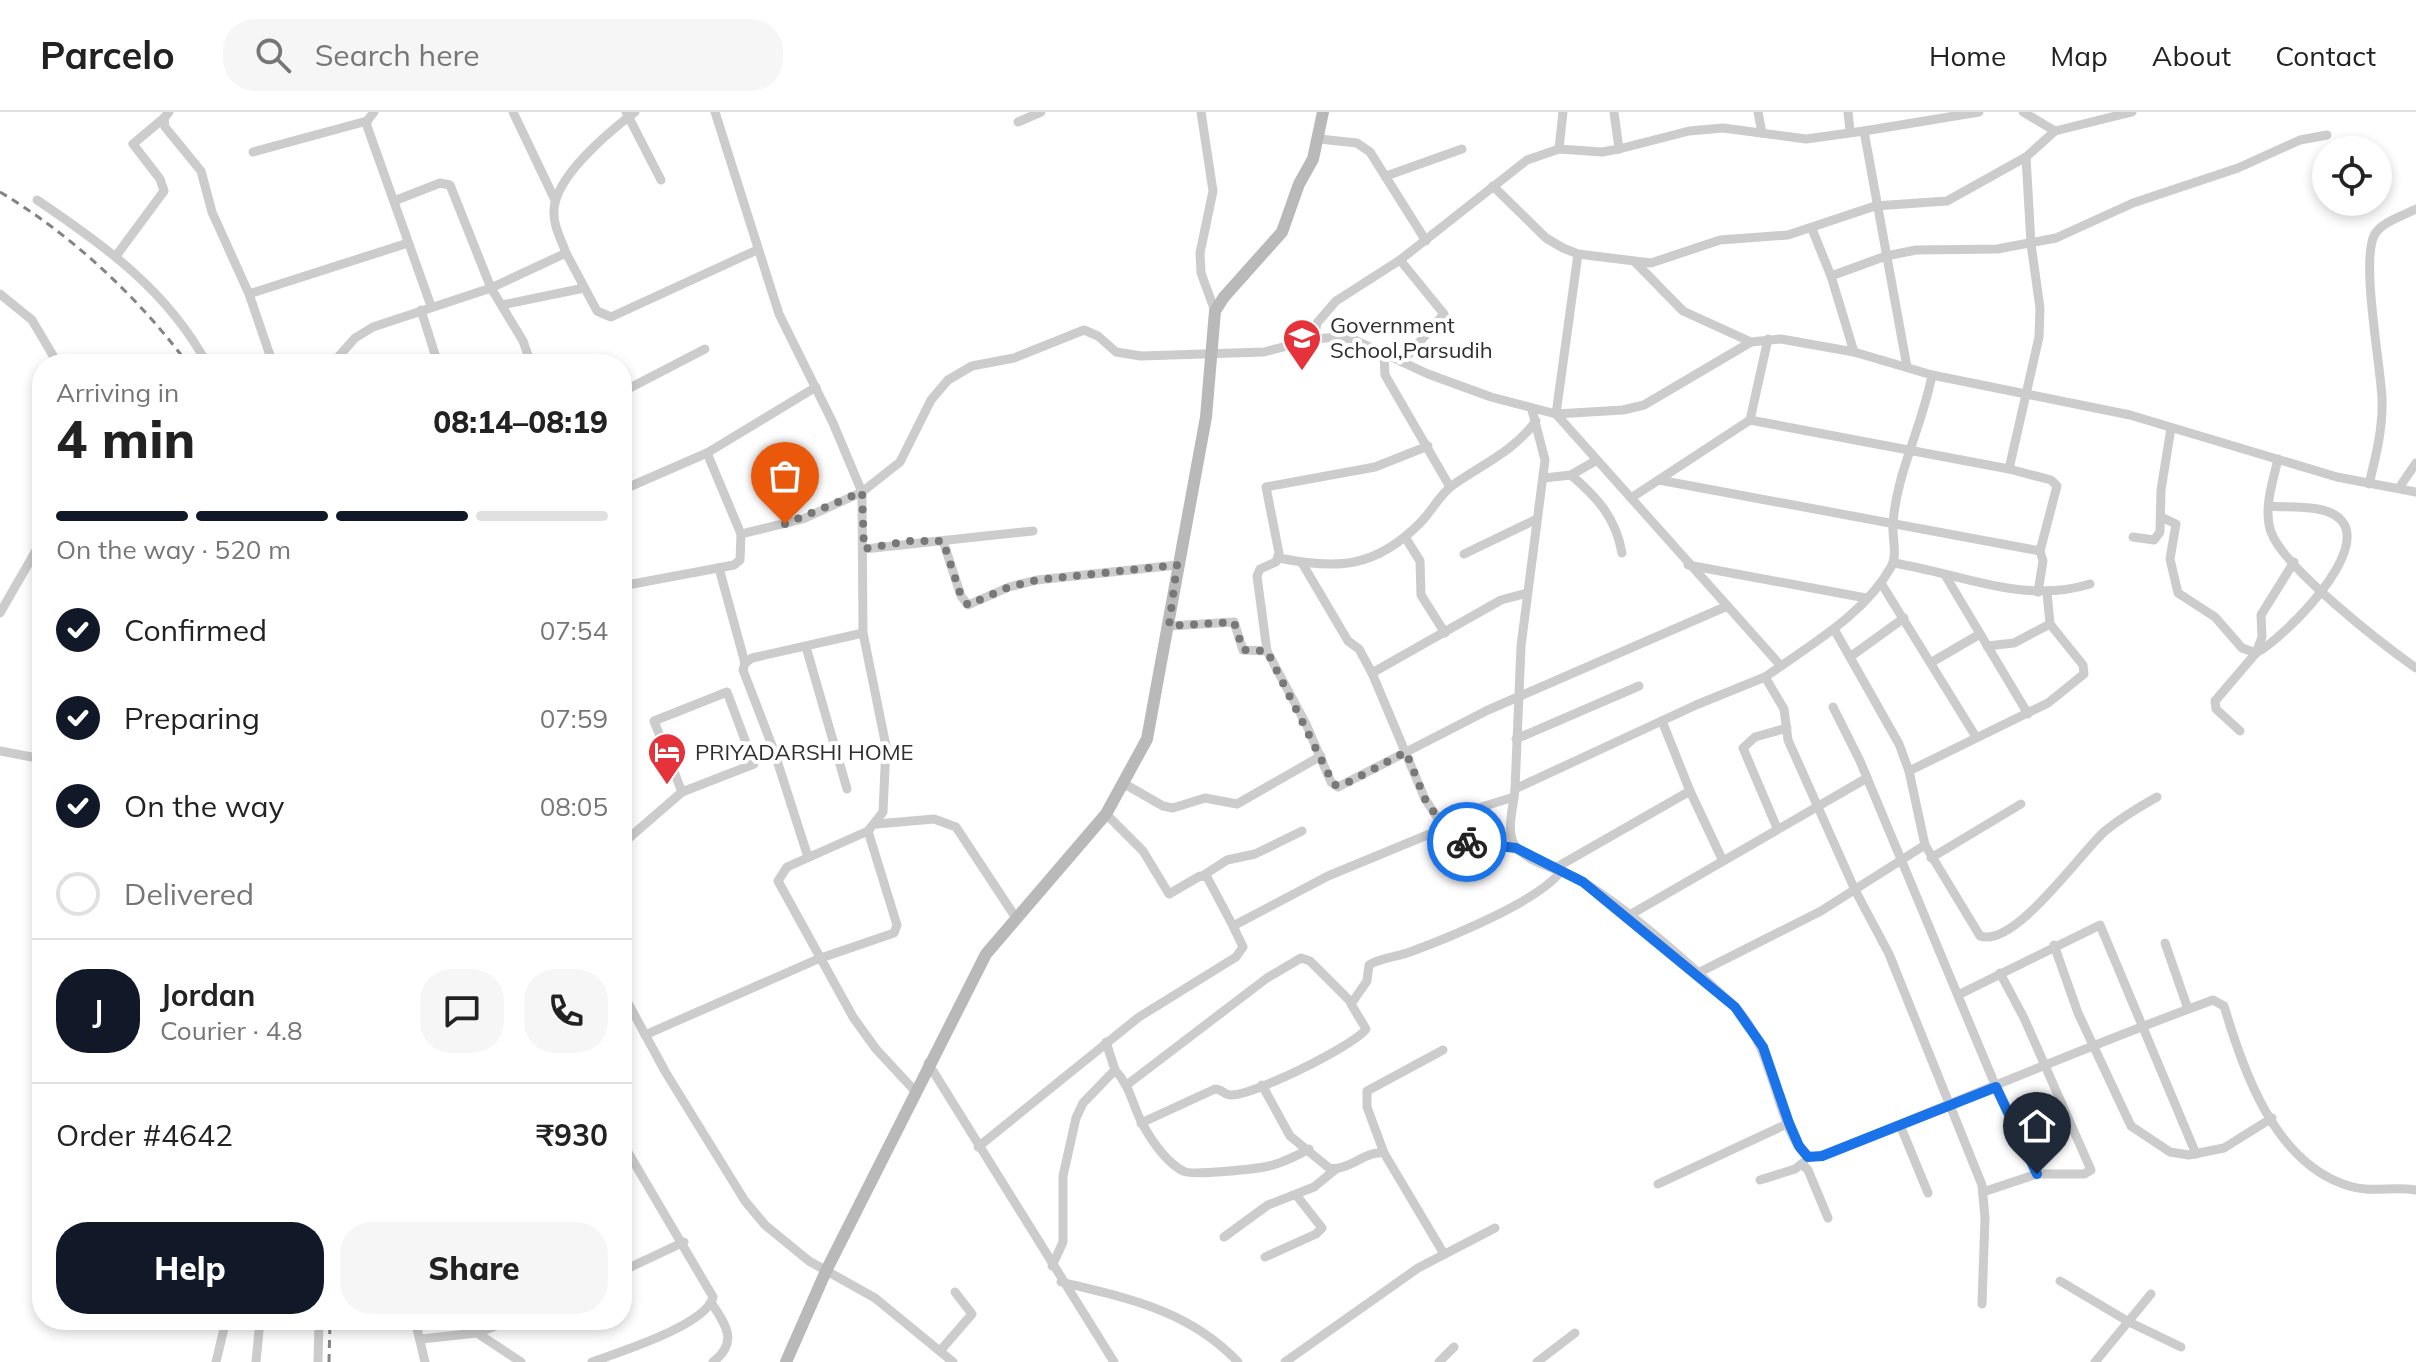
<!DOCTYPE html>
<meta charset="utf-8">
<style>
body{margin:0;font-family:Mulish,sans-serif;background:#f6f6f6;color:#222;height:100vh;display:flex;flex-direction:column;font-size:30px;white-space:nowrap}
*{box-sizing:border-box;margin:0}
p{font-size:26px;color:#767676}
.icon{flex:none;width:44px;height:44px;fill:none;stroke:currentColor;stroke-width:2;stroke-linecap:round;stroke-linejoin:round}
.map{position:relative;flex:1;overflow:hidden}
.side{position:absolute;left:32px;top:242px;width:600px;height:976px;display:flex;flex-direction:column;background:#fff;border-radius:32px;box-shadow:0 4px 12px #0003}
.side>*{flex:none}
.tools{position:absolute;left:2312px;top:24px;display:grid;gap:16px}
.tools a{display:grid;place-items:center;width:80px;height:80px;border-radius:50%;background:#fff;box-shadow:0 4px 12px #0003;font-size:40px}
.pin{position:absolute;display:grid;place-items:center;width:68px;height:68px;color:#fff;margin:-82px -34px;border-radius:50% 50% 50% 0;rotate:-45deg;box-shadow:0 0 8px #0007}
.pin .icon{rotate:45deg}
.courier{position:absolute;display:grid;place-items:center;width:80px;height:80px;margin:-40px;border:6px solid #1a73e8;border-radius:50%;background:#fff;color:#222;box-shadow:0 2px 10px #0007}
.summary em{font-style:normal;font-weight:800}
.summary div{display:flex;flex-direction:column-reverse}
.summary{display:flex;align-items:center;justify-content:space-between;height:136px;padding:0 24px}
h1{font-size:52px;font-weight:800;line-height:60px}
.bar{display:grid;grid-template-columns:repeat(4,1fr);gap:12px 8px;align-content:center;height:96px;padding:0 24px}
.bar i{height:10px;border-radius:6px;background:#e0e0e0}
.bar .current{background:#111827}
.bar p{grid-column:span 4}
.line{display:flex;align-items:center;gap:20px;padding:0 24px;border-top:2px solid #e0e0e0}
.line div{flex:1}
.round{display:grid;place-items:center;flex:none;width:84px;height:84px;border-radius:32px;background:#f6f6f6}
ol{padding:0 24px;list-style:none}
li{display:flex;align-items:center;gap:24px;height:88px}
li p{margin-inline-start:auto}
li .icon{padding:8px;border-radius:50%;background:#111827;color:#fff;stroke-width:4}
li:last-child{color:#767676}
li i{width:44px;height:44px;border:4px solid #e0e0e0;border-radius:50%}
.button{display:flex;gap:16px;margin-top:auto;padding:16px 24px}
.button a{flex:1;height:92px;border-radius:32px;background:#111827;color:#fff;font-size:32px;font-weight:800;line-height:92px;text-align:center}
.button a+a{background:#f6f6f6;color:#222}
header{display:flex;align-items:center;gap:48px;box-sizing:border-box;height:112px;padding:0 40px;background:#fff;border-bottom:2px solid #e0e0e0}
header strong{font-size:38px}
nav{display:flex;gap:44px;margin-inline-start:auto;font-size:28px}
.search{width:560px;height:72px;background:#f6f6f6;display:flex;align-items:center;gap:20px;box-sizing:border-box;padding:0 28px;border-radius:32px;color:#767676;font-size:30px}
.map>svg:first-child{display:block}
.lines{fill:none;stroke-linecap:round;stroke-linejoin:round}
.minor{stroke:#ccc;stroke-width:9}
.secondary{stroke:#b9b9b9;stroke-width:12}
.rail{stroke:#848484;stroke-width:3;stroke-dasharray:8 6;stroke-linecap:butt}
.done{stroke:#787878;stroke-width:8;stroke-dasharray:0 14.4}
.route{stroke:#1a73e8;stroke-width:10}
.labels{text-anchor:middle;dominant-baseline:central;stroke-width:8;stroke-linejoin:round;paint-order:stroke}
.poi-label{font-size:22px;fill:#2f2f2f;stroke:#fff;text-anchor:start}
</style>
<header>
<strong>Parcelo</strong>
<div class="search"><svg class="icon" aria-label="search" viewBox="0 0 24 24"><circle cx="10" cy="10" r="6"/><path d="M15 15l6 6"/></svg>Search here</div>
<nav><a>Home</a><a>Map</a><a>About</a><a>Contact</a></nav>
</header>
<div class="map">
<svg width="2416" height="1250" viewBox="0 0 2416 1250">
<rect width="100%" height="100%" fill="#fff"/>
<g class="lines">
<!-- minor -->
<g class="minor">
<polyline points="169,0 164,6 165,15 201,59 212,100 249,182 273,252"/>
<polyline points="374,0 367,9 367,14 431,194"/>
<polyline points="513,0 555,88"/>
<polyline points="626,0 661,68"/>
<polyline points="715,0 779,202 833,311 862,380 900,350 931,288 948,268 972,254 1014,246 1084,218 1098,224 1116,240 1141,244 1264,240 1314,227 1338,225 1355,228 1428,262 1491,285 1556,302 1623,298 1644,293 1751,230 1781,227 1854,240 1932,263 2130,303 2337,365 2416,380"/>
<polyline points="1201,0 1213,79 1200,141 1201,161 1215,199"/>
<polyline points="1758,0 1762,21"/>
<polyline points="1848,0 1850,19"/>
<polyline points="2023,0 2055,19 2132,0"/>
<polyline points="1018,10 1041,0"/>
<polyline points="1864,19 1979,0"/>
<polyline points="1319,27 1357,31 1370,40 1426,129"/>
<polyline points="1559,37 1563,0"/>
<polyline points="1619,37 1689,19 1723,16 1806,27 1864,19 1907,255"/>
<polyline points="253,40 367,9"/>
<polyline points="1386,64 1462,37"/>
<polyline points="1493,74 1546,126 1563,136 1578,142 1651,151 1720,128 1788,123 1875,94 1947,89 2026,45 2055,19"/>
<path d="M37,88c67,45 131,91 170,164"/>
<polyline points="1812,117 1831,164 1854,240"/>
<polyline points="566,141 597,199 611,205 757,138"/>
<path d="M1578,142l-22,160 225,252 -16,11 -69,28 -181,84c-1,17 -11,45 2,59 16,18 45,21 65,33 49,30 109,84 151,124 42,40 44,128 75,152l14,-1c130,-52 259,-108 391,-156l11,6c20,66 51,158 125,180 22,7 45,0 67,4"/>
<polyline points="116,144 164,79 160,67 133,32 164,6"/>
<polyline points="1400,148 1444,202 1402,250"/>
<polyline points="1635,150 1683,199 1751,230"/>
<polyline points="1831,164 1886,144 1916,138 1997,137 2056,126 2133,91 2238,56 2300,28 2327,23"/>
<polyline points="0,182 32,208 58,252"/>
<polyline points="249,182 408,131"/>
<polyline points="502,193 584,176"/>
<polyline points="421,198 438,252"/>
<polyline points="1314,227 1317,211 1336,189 1400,148 1527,48 1559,37 1602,40 1619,37 1614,0"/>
<polyline points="1384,242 1385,263 1450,375"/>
<polyline points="332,252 355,226 373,215 491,176 450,73 440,71 394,89"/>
<path d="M531,252l-8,-23 -32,-53 75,-35c-5,-14 -13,-28 -12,-42 0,-34 56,-80 81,-99"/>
<polyline points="622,280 705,237"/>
<polyline points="1750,308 1768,227"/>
<path d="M2278,347c-5,22 -15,50 -7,73 13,36 111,112 145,136"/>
<polyline points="2009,357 2051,368 2057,374 2040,439 2043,449 2038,480"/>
<path d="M1571,363c26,22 45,43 51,78"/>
<polyline points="1544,366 1571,363 1597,348"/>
<polyline points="1659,368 2040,439"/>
<path d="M2369,372c7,-28 14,-56 13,-85 -1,-32 -22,-141 -7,-165 8,-13 28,-18 41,-25"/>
<polyline points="2399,376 2416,351"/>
<polyline points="622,378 707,341 816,275"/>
<polyline points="1631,386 1750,308 2009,357 2039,225 2040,196 2031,132 2026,45"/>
<path d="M2161,405l15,7 -6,35 8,34 37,24 27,31 14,5c27,-14 117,-103 84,-134 -15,-15 -51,-11 -71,-13"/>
<polyline points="741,422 803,407 862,380 863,521 886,634 883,700 868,719 787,755 778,769 853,905 876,937 914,978"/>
<polyline points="1405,425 1420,449 1421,483 1445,521"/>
<polyline points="2133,425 2154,428 2160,420 2161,378 2171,316"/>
<polyline points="943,429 961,484 968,493 1009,475 1037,468 1177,453"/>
<polyline points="864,437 1033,419"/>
<polyline points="1464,442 1537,407"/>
<path d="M1279,446c59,12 97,10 142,-36 11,-11 19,-28 32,-37 30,-21 61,-34 83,-64"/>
<polyline points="1302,451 1348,529 1359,537 1372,561"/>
<path d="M1893,451c67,10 129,42 197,21"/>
<polyline points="1688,453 1866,486"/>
<polyline points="719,456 745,551"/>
<polyline points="1945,463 2028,602"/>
<polyline points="1881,471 1976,625"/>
<polyline points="622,474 734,453 740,448 741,422 707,341"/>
<polyline points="0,501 42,428"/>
<polyline points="1169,514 1234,510 1243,538 1267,539 1306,612 1331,670 1338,675 1488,598 1725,495"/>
<path d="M1834,517l65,115 10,27 16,74 55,91c35,12 100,-83 125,-105 16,-13 34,-24 52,-34"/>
<polyline points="1987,534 2014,531 2050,512"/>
<polyline points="806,535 847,677"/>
<polyline points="1267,539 1257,464 1260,457 1276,450 1279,441 1266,375 1375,355 1428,334"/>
<polyline points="1850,545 1904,506"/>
<polyline points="1932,550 1980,522"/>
<path d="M1781,554c39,-27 86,-56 110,-99 7,-12 1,-29 2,-42 2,-48 30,-101 39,-150"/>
<polyline points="1765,565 1784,597 1788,628 1855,778 1889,842 1982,1073 1985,1106 1982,1192"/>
<polyline points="1833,595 1860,649 1996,975 2037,1062"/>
<polyline points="1662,609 1690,679"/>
<polyline points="2240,619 2216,597 2215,589 2256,541 2262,525 2261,503 2294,450"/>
<polyline points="1516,627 1639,574"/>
<polyline points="0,639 42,647"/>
<polyline points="1909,659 2048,591 2084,562 2083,553 2050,512 2047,480"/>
<polyline points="1123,671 1163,694 1173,696 1205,686 1237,692 1321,644"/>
<polyline points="1515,677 1521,534 1545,348 1532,298"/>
<polyline points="1106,702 1143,739 1169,782 1200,764 1207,765 1233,814 1328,764 1432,721 1439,708 1514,685"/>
<polyline points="1439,708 1425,687 1372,561 1501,488 1527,481"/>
<polyline points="877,712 934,707 956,715 1016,806"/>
<polyline points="1777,716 1743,636 1755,625 1787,616"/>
<polyline points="1432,721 1473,731 1516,736"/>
<polyline points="622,732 682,680 754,652 727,580 654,609 682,680"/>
<polyline points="808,745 773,636 743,558 745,551 752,546 863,521"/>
<polyline points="1931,746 2021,692"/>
<polyline points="1557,755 1690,679 1722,747"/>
<polyline points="1204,763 1227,748 1255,742 1302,719"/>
<polyline points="1628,804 1867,666"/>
<polyline points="2165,831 2188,897"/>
<polyline points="2054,833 2078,901 2131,1014 2170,1040 2189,1043 2224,1036 2272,1006"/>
<polyline points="1696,862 1821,799 1925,733"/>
<polyline points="622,880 666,961 745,1089 765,1113 809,1149 875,1186 953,1250"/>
<polyline points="1958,883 2100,813 2196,1042"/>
<polyline points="645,923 818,847 894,821 897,813 868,719"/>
<polyline points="928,951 1114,1250"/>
<path d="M1115,958c16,17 17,35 28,55 9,16 23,37 40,46 8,5 73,-2 86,-5 14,-3 27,-10 40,-17"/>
<polyline points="1128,972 1267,866 1301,846 1310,849 1351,890"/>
<path d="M1262,973l28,51 39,32c20,4 36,-18 55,-15l60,101"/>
<path d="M1141,1011l74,-34c7,0 9,6 16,6 21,1 123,-49 135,-66l-15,-25 16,-23 2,-16c11,-7 28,-8 41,-13 38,-14 130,-51 152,-82"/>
<polyline points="1900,1013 1928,1081"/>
<polyline points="978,1035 1139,905 1236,845 1243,835 1233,814"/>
<polyline points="1384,1041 1367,995 1367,979 1443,938"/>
<polyline points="1802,1052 1808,1058 1828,1106"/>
<polyline points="1760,1068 1795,1057 1804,1050"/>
<polyline points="1658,1072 1789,1011"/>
<polyline points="1983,1080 2037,1062 2084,1062 2091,1058 2024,906 2000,861"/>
<polyline points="1224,1125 1268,1093 1314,1075 1336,1057"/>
<polyline points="1265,1145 1316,1122 1322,1116 1297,1084"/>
<polyline points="1052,1154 1063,1130 1063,1064 1076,1006 1083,991 1115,958 1106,930"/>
<polyline points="622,1159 684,1130"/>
<polyline points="2060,1169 2129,1210 2181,1235"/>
<path d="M1061,1170c66,16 128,28 177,80"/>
<path d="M712,1192c15,22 26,39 1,58"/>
<polyline points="415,1208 425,1250"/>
<polyline points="477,1221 521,1250"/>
<polyline points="421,1227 477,1221 512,1208"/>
<polyline points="940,1239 972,1202 955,1180"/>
<polyline points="216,1250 226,1208"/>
<polyline points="256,1250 260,1208"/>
<polyline points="318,1250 319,1208"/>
<path d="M592,1250c27,-10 115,-37 121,-65l-91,-155"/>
<polyline points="1285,1250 1418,1156 1495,1116"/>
<polyline points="1439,1250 1454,1235"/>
<polyline points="1537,1250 1575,1221"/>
<polyline points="2095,1250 2151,1182"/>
</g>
<!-- secondary -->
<polyline class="secondary" points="786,1250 826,1159 986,842 1106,702 1147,627 1206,305 1215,199 1224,185 1282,120 1299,72 1313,47 1323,0"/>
<!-- rail -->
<g class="rail">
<path d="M0,80c72,43 138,105 188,172"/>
<polyline points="329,1250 330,1208"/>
</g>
</g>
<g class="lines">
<!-- done -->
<polyline class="done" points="785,412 862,380 864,437 909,429 943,429 961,484 968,493 1009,475 1037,468 1177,453 1169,514 1234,510 1243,538 1267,539 1334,673 1343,673 1406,640 1425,687 1439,708 1432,721 1467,730"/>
<!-- route -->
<polyline class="route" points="1467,730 1516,736 1583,770 1735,895 1763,935 1789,1011 1799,1034 1808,1045 1822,1044 1996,975 2037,1062"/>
</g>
<!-- icons -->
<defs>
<g id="school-pin" transform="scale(2)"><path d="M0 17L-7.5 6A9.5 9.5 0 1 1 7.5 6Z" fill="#e5323b" stroke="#fff"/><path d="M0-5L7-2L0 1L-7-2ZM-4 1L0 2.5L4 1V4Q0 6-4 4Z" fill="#fff"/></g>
<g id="hotel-pin" transform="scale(2)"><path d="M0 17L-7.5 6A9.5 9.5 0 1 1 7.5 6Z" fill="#e5323b" stroke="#fff"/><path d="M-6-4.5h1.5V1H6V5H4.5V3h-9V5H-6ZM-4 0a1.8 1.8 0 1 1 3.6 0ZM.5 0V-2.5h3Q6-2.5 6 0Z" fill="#fff"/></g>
</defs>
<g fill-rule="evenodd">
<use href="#school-pin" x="1302" y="226"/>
<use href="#hotel-pin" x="667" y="640"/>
</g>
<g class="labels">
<!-- poi labels -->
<g class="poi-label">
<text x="1330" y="213">Government<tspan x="1330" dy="25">School,Parsudih</tspan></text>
<text x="695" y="640">PRIYADARSHI HOME</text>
</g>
</g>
</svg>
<div class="tools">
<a><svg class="icon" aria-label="locate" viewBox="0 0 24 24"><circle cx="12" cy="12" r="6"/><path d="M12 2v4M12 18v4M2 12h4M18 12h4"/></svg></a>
</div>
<div class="pin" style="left:785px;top:412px;background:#ea580c"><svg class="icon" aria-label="bag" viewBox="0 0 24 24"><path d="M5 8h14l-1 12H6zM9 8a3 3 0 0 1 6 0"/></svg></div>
<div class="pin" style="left:2037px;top:1062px;background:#1f2937"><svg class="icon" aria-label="home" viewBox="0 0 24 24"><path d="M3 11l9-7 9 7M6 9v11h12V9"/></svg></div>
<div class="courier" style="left:1467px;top:730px"><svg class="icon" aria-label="bike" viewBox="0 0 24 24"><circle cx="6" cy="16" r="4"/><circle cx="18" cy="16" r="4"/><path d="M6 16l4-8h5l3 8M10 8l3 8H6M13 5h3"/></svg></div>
<section class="side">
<div class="summary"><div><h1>4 min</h1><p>Arriving in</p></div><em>08:14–08:19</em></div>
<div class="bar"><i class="current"></i><i class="current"></i><i class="current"></i><i></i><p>On the way · 520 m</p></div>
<ol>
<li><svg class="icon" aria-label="check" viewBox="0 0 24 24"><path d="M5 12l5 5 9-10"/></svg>Confirmed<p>07:54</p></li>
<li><svg class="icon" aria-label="check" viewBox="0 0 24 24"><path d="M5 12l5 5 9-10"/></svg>Preparing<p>07:59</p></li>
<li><svg class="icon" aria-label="check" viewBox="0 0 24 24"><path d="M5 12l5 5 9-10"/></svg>On the way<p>08:05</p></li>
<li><i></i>Delivered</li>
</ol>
<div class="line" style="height:144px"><b class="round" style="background:#111827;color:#fff">J</b><div><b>Jordan</b><p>Courier · 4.8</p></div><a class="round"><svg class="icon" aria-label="chat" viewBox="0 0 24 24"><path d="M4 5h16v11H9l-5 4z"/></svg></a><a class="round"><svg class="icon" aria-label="phone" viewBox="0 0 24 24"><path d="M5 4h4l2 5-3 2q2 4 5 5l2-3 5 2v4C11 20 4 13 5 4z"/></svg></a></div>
<div class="line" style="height:104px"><div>Order #4642</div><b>₹930</b></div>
<div class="button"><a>Help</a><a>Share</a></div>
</section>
</div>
